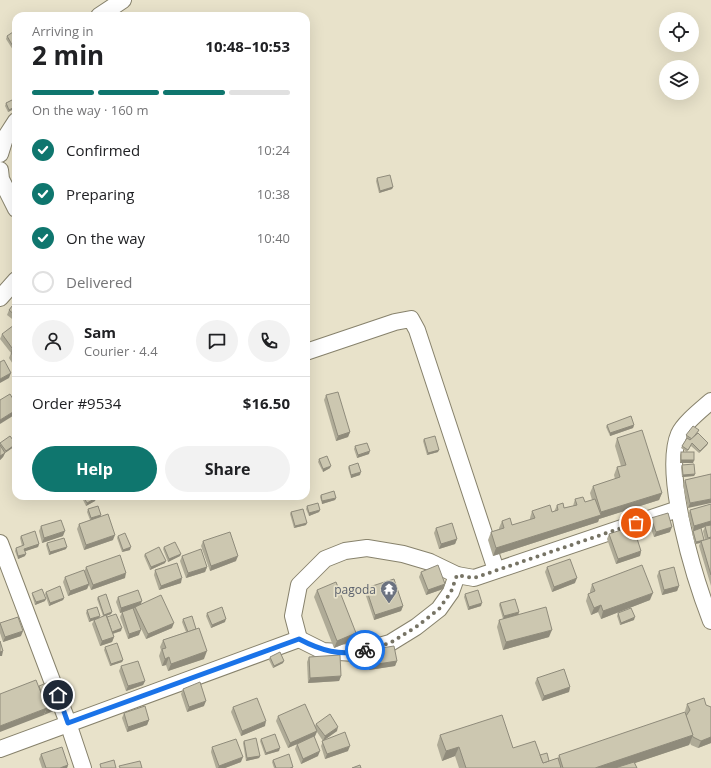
<!DOCTYPE html>
<meta charset="utf-8">
<style>
body{margin:0;font-family:"Open Sans",sans-serif;background:#f2f2f2;color:#202124;height:100vh;display:flex;flex-direction:column;font-size:15px;white-space:nowrap}
*{box-sizing:border-box;margin:0}
p{font-size:13px;color:#757577}
.icon{flex:none;width:22px;height:22px;fill:none;stroke:currentColor;stroke-width:2;stroke-linecap:round;stroke-linejoin:round}
.map{position:relative;flex:1;overflow:hidden}
.side{position:absolute;left:12px;top:12px;width:298px;height:488px;display:flex;flex-direction:column;background:#fff;border-radius:12px;box-shadow:0 4px 16px #0002}
.side>*{flex:none}
.tools{position:absolute;left:659px;top:12px;display:grid;gap:8px}
.tools a{display:grid;place-items:center;width:40px;height:40px;border-radius:50%;background:#fff;box-shadow:0 4px 16px #0002;font-size:20px}
.pin{position:absolute;display:grid;place-items:center;width:34px;height:34px;color:#fff;margin:-17px;border:2px solid #fff;border-radius:50%;box-shadow:0 1px 4px #0007}
.courier{position:absolute;display:grid;place-items:center;width:40px;height:40px;margin:-20px;border:3px solid #1a73e8;border-radius:50%;background:#fff;color:#222;box-shadow:0 1px 5px #0007}
.overview em{font-style:normal;font-weight:700}
.overview div{display:flex;flex-direction:column-reverse}
.overview{display:flex;align-items:center;justify-content:space-between;height:68px;padding:0 20px}
h1{font-size:26px;font-weight:700;line-height:30px}
.bar{display:grid;grid-template-columns:repeat(4,1fr);gap:6px 4px;align-content:center;height:48px;padding:0 20px}
.bar i{height:5px;border-radius:3px;background:#e0e0e0}
.bar .current{background:#0f766e}
.bar p{grid-column:span 4}
.line{display:flex;align-items:center;gap:10px;padding:0 20px;border-top:1px solid #e0e0e0}
.line div{flex:1}
.round{display:grid;place-items:center;flex:none;width:42px;height:42px;border-radius:21px;background:#f2f2f2}
ol{padding:0 20px;list-style:none}
li{display:flex;align-items:center;gap:12px;height:44px}
li p{margin-inline-start:auto}
li .icon{padding:4px;border-radius:50%;background:#0f766e;color:#fff;stroke-width:4}
li:last-child{color:#757577}
li i{width:22px;height:22px;border:2px solid #e0e0e0;border-radius:50%}
.cta{display:flex;gap:8px;margin-top:auto;padding:8px 20px}
.cta a{flex:1;height:46px;border-radius:24px;background:#0f766e;color:#fff;font-size:16px;font-weight:700;line-height:46px;text-align:center}
.cta a+a{background:#f2f2f2;color:#202124}
.map>svg:first-child{display:block}
.lines{fill:none;stroke-linecap:round;stroke-linejoin:round}
.minor-casing{stroke:#87826c;stroke-width:18}
.minor{stroke:#fff;stroke-width:16}
.wall{fill:#afab97}
.shaded-wall{fill:#8f8b7b}
.building{fill:#ccc7b0;stroke:#8f8b7b}
.done{stroke:#767364;stroke-width:4;stroke-dasharray:0 7.2}
.route{stroke:#1a73e8;stroke-width:5}
.labels{text-anchor:middle;dominant-baseline:central;stroke-width:3.5;stroke-linejoin:round;paint-order:stroke}
.worship-label{font-size:12px;fill:#5b616d;stroke:#e8e2ca;text-anchor:end}
</style>
<div class="map">
<svg width="711" height="768" viewBox="0 0 711 768">
<rect width="100%" height="100%" fill="#e8e2ca"/>
<g class="lines">
<!-- minor casing -->
<g class="minor-casing">
<g id="minor">
<polyline points="99,16 123,0"/>
<polyline points="0,154 5,138 16,121"/>
<polyline points="0,170 1,179 16,209"/>
<polyline points="0,298 16,280"/>
<polyline points="306,352 395,322 411,319 417,330 496,570"/>
<path d="M711,401c-9,8 -27,22 -32,33 -17,40 16,146 32,187"/>
<polyline points="0,543 68,723 83,768"/>
<polyline points="299,639 323,651 355,653 390,643 416,627 439,609 451,592 457,575"/>
<polyline points="0,749 299,639 293,616 299,585 325,559 345,551 367,548 403,554 430,562 457,575 474,578 678,509"/>
</g>
</g>
<!-- minor -->
<use href="#minor" class="minor"/>
</g>
<!-- wall -->
<g class="wall">
<polygon points="7,36 16,48 13,50 6,39"/>
<polygon points="16,98 16,108 8,112 5,106 6,103"/>
<polygon points="377,178 393,187 392,189 379,193 376,181"/>
<polygon points="16,301 16,322 7,315 9,310"/>
<polygon points="2,334 16,349 11,353 0,339"/>
<polygon points="16,350 16,369 9,358 11,353"/>
<polygon points="326,395 350,432 348,437 336,441 324,400"/>
<polygon points="607,425 634,425 633,428 610,436 606,427"/>
<polygon points="699,430 698,432 694,437 708,443 707,445 699,453 691,446 687,452 694,460 693,463 680,463 680,455 681,452 687,452 681,448 682,446 687,439 686,438 686,435"/>
<polygon points="617,438 662,493 659,500 599,519 598,522 493,556 488,540 491,532 499,529 499,528 502,521 512,525 530,520 530,518 532,511 552,512 554,512 557,505 564,508 573,506 575,499 585,502 592,500 590,493 593,486 615,479 614,475 617,467 621,466 615,446"/>
<polygon points="424,439 438,452 427,455 423,441"/>
<polygon points="0,443 15,446 5,453 3,457 0,460"/>
<polygon points="355,446 369,454 357,458 354,449"/>
<polygon points="319,459 330,468 323,472 318,462"/>
<polygon points="682,465 695,474 694,476 682,477 681,467"/>
<polygon points="349,466 360,475 351,478 348,468"/>
<polygon points="711,474 688,508 683,485 685,480"/>
<polygon points="321,495 336,498 335,500 322,504 320,497"/>
<polygon points="81,496 95,496 96,498 95,501 86,506"/>
<polygon points="711,504 711,586 699,546 700,543 695,544 692,533 693,531 704,540 705,540 703,531 705,527 693,531 688,515 690,510"/>
<polygon points="307,506 320,510 319,512 309,516 306,509"/>
<polygon points="88,509 101,515 101,516 113,540 84,550 77,529 79,524 90,520 87,512"/>
<polygon points="291,512 306,525 294,528 290,514"/>
<polygon points="651,518 670,532 654,537 649,523"/>
<polygon points="41,526 63,536 42,543 39,531"/>
<polygon points="436,528 457,539 455,544 439,549 434,533"/>
<polygon points="609,534 641,551 640,556 616,564 607,539"/>
<polygon points="21,536 39,544 38,547 25,551 25,556 18,559 15,551 16,548 22,546 20,538"/>
<polygon points="118,536 130,550 122,552 117,538"/>
<polygon points="203,541 236,561 210,571 201,546"/>
<polygon points="47,543 66,549 49,555 46,545"/>
<polygon points="164,547 181,554 180,556 168,562 163,549"/>
<polygon points="145,554 165,563 150,570 144,556"/>
<polygon points="182,556 207,567 205,572 186,578 180,561"/>
<polygon points="86,567 125,578 91,590 89,585 87,589 68,596 63,582 65,577 84,572"/>
<polygon points="547,567 575,583 552,592 545,572"/>
<polygon points="155,570 181,583 159,590 154,575"/>
<polygon points="659,571 679,586 677,591 662,595 657,576"/>
<polygon points="421,572 443,589 426,595 419,577"/>
<polygon points="592,584 650,600 601,619 598,612 591,615 586,601 588,594 590,593 590,591"/>
<polygon points="366,588 403,606 401,611 374,620 365,593"/>
<polygon points="317,590 354,640 334,648 314,597"/>
<polygon points="46,592 64,598 63,600 49,606 45,594"/>
<polygon points="32,593 45,601 35,605 32,595"/>
<polygon points="465,594 481,606 468,610 464,597"/>
<polygon points="98,597 112,612 111,614 106,616 121,631 113,634 114,637 112,642 100,646 92,624 94,620 89,622 86,613 87,610 99,618 103,616 97,599"/>
<polygon points="118,597 140,604 172,628 146,639 137,620 139,635 128,639 120,617 122,612 120,613 116,602"/>
<polygon points="500,603 519,612 518,615 503,619 499,605"/>
<polygon points="207,613 225,622 211,628 206,616"/>
<polygon points="618,613 634,620 620,625 617,616"/>
<polygon points="183,619 204,659 168,671 166,665 162,666 159,656 161,650 160,647 163,640 186,632 182,622"/>
<polygon points="499,620 549,637 503,650 497,627"/>
<polygon points="0,623 21,636 3,642 0,633"/>
<polygon points="105,647 123,660 122,662 110,666 104,650"/>
<polygon points="369,650 397,661 395,666 369,670 367,655"/>
<polygon points="270,657 283,663 273,668 269,660"/>
<polygon points="309,657 341,676 339,681 308,683 307,662"/>
<polygon points="121,666 145,681 143,685 126,691 119,671"/>
<polygon points="537,678 570,687 569,692 542,701 535,683"/>
<polygon points="183,689 204,706 187,712 181,694"/>
<polygon points="687,704 706,705 711,707 711,743 698,748 691,745 690,743 689,745 635,763 637,768 459,768 455,756 442,761 437,745 440,735 513,748 540,755 549,761 558,758 559,755 686,716 685,711"/>
<polygon points="233,707 265,726 241,736 231,712"/>
<polygon points="124,713 149,720 147,725 127,732 122,718"/>
<polygon points="278,716 315,726 316,724 337,731 323,741 348,751 325,759 321,746 323,741 317,732 315,736 314,737 318,756 301,764 295,749 297,744 302,742 288,748 276,721"/>
<polygon points="261,739 279,751 265,755 260,741"/>
<polygon points="244,741 260,756 259,758 246,761 243,743"/>
<polygon points="212,747 241,762 225,768 216,768 211,752"/>
<polygon points="41,754 68,765 67,768 42,768 39,759"/>
<polygon points="273,760 293,767 293,768 274,768 272,762"/>
</g>
<!-- shaded-wall -->
<g class="shaded-wall">
<polygon points="16,106 16,108 8,112 9,110"/>
<polygon points="393,187 392,189 379,193 380,191"/>
<polygon points="16,345 16,349 11,353 12,348"/>
<polygon points="11,373 9,378 0,383 0,379"/>
<polygon points="16,410 16,414 0,424 0,420"/>
<polygon points="634,425 633,428 610,436 610,433"/>
<polygon points="350,432 348,437 336,441 338,436"/>
<polygon points="708,443 707,445 699,453 700,451"/>
<polygon points="16,444 15,446 5,453 3,457 0,460 0,456 5,453 6,451"/>
<polygon points="439,450 438,452 427,455 428,453"/>
<polygon points="370,451 369,454 357,458 358,455"/>
<polygon points="681,460 694,460 693,463 680,463"/>
<polygon points="331,466 330,468 323,472 323,469"/>
<polygon points="361,472 360,475 351,478 351,475"/>
<polygon points="695,474 694,476 682,477 683,475"/>
<polygon points="662,493 659,500 599,519 598,522 493,556 496,548 600,515 601,512"/>
<polygon points="96,498 95,501 86,506 87,503"/>
<polygon points="336,498 335,500 322,504 322,501"/>
<polygon points="711,499 711,503 688,508 690,503"/>
<polygon points="320,510 319,512 309,516 309,513"/>
<polygon points="101,515 100,517 90,521 91,518"/>
<polygon points="711,521 711,526 705,526 705,527 693,531 694,526"/>
<polygon points="307,523 306,525 294,528 295,526"/>
<polygon points="672,527 670,532 654,537 656,532"/>
<polygon points="65,531 63,536 42,543 44,538"/>
<polygon points="115,535 113,540 84,550 86,545"/>
<polygon points="457,539 455,544 439,549 441,544"/>
<polygon points="704,540 701,541 700,543 695,544 696,542"/>
<polygon points="39,544 38,547 23,552 24,549"/>
<polygon points="67,547 66,549 49,555 50,552"/>
<polygon points="131,547 130,550 122,552 123,550"/>
<polygon points="641,551 640,556 616,564 618,559"/>
<polygon points="26,554 25,556 18,559 18,556"/>
<polygon points="181,554 180,556 168,562 169,559"/>
<polygon points="238,556 236,561 210,571 211,566"/>
<polygon points="166,561 165,563 150,570 151,567"/>
<polygon points="207,567 205,572 186,578 188,573"/>
<polygon points="126,573 125,578 91,590 93,585"/>
<polygon points="182,578 181,583 159,590 161,586"/>
<polygon points="577,578 575,583 552,592 554,587"/>
<polygon points="89,584 87,589 68,596 70,591"/>
<polygon points="445,584 443,589 426,595 428,590"/>
<polygon points="679,586 677,591 662,595 664,590"/>
<polygon points="653,593 650,600 601,619 603,611"/>
<polygon points="64,598 63,600 49,606 50,603"/>
<polygon points="46,599 45,601 35,605 36,602"/>
<polygon points="142,601 140,606 120,613 121,608"/>
<polygon points="482,603 481,606 468,610 469,607"/>
<polygon points="601,605 598,612 591,615 594,608"/>
<polygon points="403,606 401,611 374,620 375,615"/>
<polygon points="112,612 111,614 103,617 104,615"/>
<polygon points="519,612 518,615 503,619 504,616"/>
<polygon points="100,616 99,618 89,622 90,619"/>
<polygon points="635,617 634,620 620,625 621,623"/>
<polygon points="226,619 225,622 211,628 212,625"/>
<polygon points="174,623 172,628 146,639 148,634"/>
<polygon points="122,628 121,631 111,634 112,632"/>
<polygon points="141,630 139,635 128,639 129,634"/>
<polygon points="552,630 549,637 503,650 506,642"/>
<polygon points="23,631 21,636 3,642 5,637"/>
<polygon points="356,633 354,640 334,648 337,641"/>
<polygon points="114,637 112,642 100,646 102,641"/>
<polygon points="3,651 2,656 0,656 0,652"/>
<polygon points="207,651 204,659 168,671 171,664"/>
<polygon points="169,657 166,665 162,666 165,659"/>
<polygon points="123,660 122,662 110,666 111,664"/>
<polygon points="284,661 283,663 273,668 274,666"/>
<polygon points="397,661 395,666 369,670 371,665"/>
<polygon points="341,676 339,681 308,683 310,678"/>
<polygon points="145,681 143,685 126,691 128,686"/>
<polygon points="570,687 569,692 542,701 544,696"/>
<polygon points="206,701 204,706 187,712 189,707"/>
<polygon points="58,706 56,710 44,715 46,710"/>
<polygon points="47,708 44,715 0,732 0,726"/>
<polygon points="149,720 147,725 127,732 128,727"/>
<polygon points="266,721 265,726 241,736 242,731"/>
<polygon points="338,727 337,731 323,741 325,736"/>
<polygon points="317,731 315,736 288,748 290,743"/>
<polygon points="693,735 689,745 620,768 595,768"/>
<polygon points="711,737 711,743 698,748 701,741"/>
<polygon points="350,746 348,751 325,759 327,754"/>
<polygon points="459,747 455,756 442,761 446,751"/>
<polygon points="280,748 279,751 265,755 266,753"/>
<polygon points="320,751 318,756 301,764 303,759"/>
<polygon points="260,756 259,758 246,761 247,758"/>
<polygon points="243,757 241,762 225,768 218,768 219,766"/>
<polygon points="68,765 67,768 60,768"/>
</g>
<!-- building -->
<g class="building">
<polygon points="16,30 16,47 14,48 7,36"/>
<polygon points="16,98 16,106 9,110 6,103"/>
<polygon points="390,175 393,187 380,191 377,178"/>
<polygon points="16,301 16,316 9,310"/>
<polygon points="14,325 16,327 16,345 12,348 2,334"/>
<polygon points="16,350 16,361 11,353"/>
<polygon points="4,360 11,373 0,379 0,362"/>
<polygon points="338,392 350,432 338,436 326,395"/>
<polygon points="10,394 16,404 16,410 0,420 0,400"/>
<polygon points="631,416 634,425 610,433 607,425"/>
<polygon points="693,426 699,430 692,439 686,435"/>
<polygon points="642,430 662,493 601,512 593,486 620,477 617,467 626,465 617,438"/>
<polygon points="698,433 708,443 700,451 692,443 688,450 682,446 687,438 690,440"/>
<polygon points="10,436 16,444 6,451 0,443"/>
<polygon points="435,436 439,450 428,453 424,439"/>
<polygon points="367,443 370,451 358,455 355,446"/>
<polygon points="0,445 5,453 0,456"/>
<rect x="681" y="452" width="13" height="8"/>
<polygon points="327,456 331,466 323,469 319,459"/>
<polygon points="358,463 361,472 351,475 349,466"/>
<polygon points="694,464 695,474 683,475 682,465"/>
<polygon points="711,474 711,499 690,503 685,480"/>
<polygon points="334,491 336,498 322,501 321,495"/>
<polygon points="83,496 95,496 96,498 87,503"/>
<polygon points="583,497 585,502 595,499 601,515 496,548 491,532 504,528 502,521 510,518 512,525 535,518 532,511 550,505 552,512 558,510 557,505 563,503 564,508 577,505 575,499"/>
<polygon points="318,503 320,510 309,513 307,506"/>
<polygon points="711,504 711,521 694,526 690,510"/>
<polygon points="98,506 101,515 91,518 88,509"/>
<polygon points="303,509 307,523 295,526 291,512"/>
<polygon points="668,513 672,527 656,532 651,518"/>
<polygon points="108,514 115,535 86,545 79,524"/>
<polygon points="61,520 65,531 44,538 41,526"/>
<polygon points="452,523 457,539 441,544 436,528"/>
<polygon points="711,525 711,537 708,538 705,526"/>
<polygon points="633,526 641,551 618,559 609,534"/>
<polygon points="701,528 704,540 696,542 693,531"/>
<polygon points="35,531 39,544 24,549 26,554 18,556 16,548 24,545 21,536"/>
<polygon points="230,532 238,556 211,566 203,541"/>
<polygon points="125,533 131,547 123,550 118,536"/>
<polygon points="64,538 67,547 50,552 47,543"/>
<polygon points="711,538 711,575 701,541"/>
<polygon points="175,542 181,554 169,559 164,547"/>
<polygon points="159,547 166,561 151,567 145,554"/>
<polygon points="201,549 207,567 188,573 182,556"/>
<polygon points="120,555 126,573 93,585 86,567"/>
<polygon points="570,559 577,578 554,587 547,567"/>
<polygon points="177,563 182,578 161,586 155,570"/>
<polygon points="438,565 445,584 428,590 421,572"/>
<polygon points="642,565 653,593 603,611 601,605 594,608 588,594 595,591 592,584"/>
<polygon points="674,567 679,586 664,590 659,571"/>
<polygon points="84,570 89,584 70,591 65,577"/>
<polygon points="394,579 403,606 375,615 366,588"/>
<polygon points="336,582 356,633 337,641 317,590"/>
<polygon points="60,586 64,598 50,603 46,592"/>
<polygon points="42,589 46,599 36,602 32,593"/>
<polygon points="138,590 142,601 121,608 118,597"/>
<polygon points="478,590 482,603 469,607 465,594"/>
<polygon points="106,594 112,612 104,615 98,597"/>
<polygon points="161,595 174,623 148,634 135,607"/>
<polygon points="515,599 519,612 504,616 500,603"/>
<polygon points="97,607 100,616 90,619 87,610"/>
<polygon points="222,607 226,619 212,625 207,613"/>
<polygon points="546,607 552,630 506,642 499,620"/>
<polygon points="133,608 141,630 129,634 122,612"/>
<polygon points="631,608 635,617 621,623 618,613"/>
<polygon points="116,614 122,628 112,632 107,617"/>
<polygon points="106,615 114,637 102,641 94,620"/>
<polygon points="192,616 196,629 188,632 183,619"/>
<polygon points="18,617 23,631 5,637 0,623"/>
<polygon points="199,628 207,651 171,664 169,657 165,659 162,649 166,648 163,640"/>
<polygon points="0,641 3,651 0,652"/>
<polygon points="117,643 123,660 111,664 105,647"/>
<polygon points="394,646 397,661 371,665 369,650"/>
<polygon points="280,652 284,661 274,666 270,657"/>
<polygon points="340,655 341,676 310,678 309,657"/>
<polygon points="138,661 145,681 128,686 121,666"/>
<polygon points="564,669 570,687 544,696 537,678"/>
<polygon points="36,680 47,708 0,726 0,694"/>
<polygon points="49,682 58,706 46,710 47,708 39,686"/>
<polygon points="200,682 206,701 189,707 183,689"/>
<polygon points="257,698 266,721 242,731 233,707"/>
<polygon points="704,698 706,705 711,707 711,737 701,741 693,737 686,716 690,710 687,704"/>
<polygon points="305,704 317,731 290,743 278,716"/>
<polygon points="145,706 149,720 128,727 124,713"/>
<polygon points="685,712 693,735 595,768 563,768 559,755"/>
<polygon points="330,714 338,727 325,736 316,724"/>
<polygon points="502,715 513,748 535,741 543,763 558,758 561,768 466,768 459,747 446,751 440,735"/>
<polygon points="345,732 350,746 327,754 322,741"/>
<polygon points="275,734 280,748 266,753 261,739"/>
<polygon points="314,736 320,751 303,759 297,744"/>
<polygon points="256,738 260,756 247,758 244,741"/>
<polygon points="236,739 243,757 219,766 212,747"/>
<polygon points="62,747 68,765 60,768 46,768 41,754"/>
<polygon points="547,753 549,761 543,763 540,755"/>
<polygon points="289,754 293,767 290,768 276,768 273,760"/>
<polygon points="114,760 116,768 101,768 100,764"/>
<polygon points="140,761 142,768 120,768 119,766"/>
<polygon points="634,762 637,768 615,768"/>
<polygon points="360,765 361,768 352,768"/>
</g>
<g class="lines">
<!-- done -->
<polyline class="done" points="365,650 390,643 416,627 439,609 451,592 457,575 474,578 636,523"/>
<!-- route -->
<path class="route" d="M58,695l10,28 231,-84c21,11 42,18 66,11"/>
</g>
<!-- icons -->
<defs>
<g id="temple-pin" transform="scale(0.9)"><path d="M0 17L-7.5 6A9.5 9.5 0 1 1 7.5 6Z" fill="#6b7280" stroke="#e8e2ca"/><path d="M0-6L5-2H3V0L6.5 2.5H4V6H1.5V3h-3V6H-4V2.5H-6.5L-3 0V-2H-5Z" fill="#fff"/></g>
</defs>
<g fill-rule="evenodd">
<use href="#temple-pin" x="389" y="589"/>
</g>
<g class="labels">
<!-- worship labels -->
<g class="worship-label">
<text x="376" y="589">pagoda</text>
</g>
</g>
</svg>
<div class="tools">
<a><svg class="icon" aria-label="locate" viewBox="0 0 24 24"><circle cx="12" cy="12" r="6"/><path d="M12 2v4M12 18v4M2 12h4M18 12h4"/></svg></a>
<a><svg class="icon" aria-label="layers" viewBox="0 0 24 24"><path d="M12 4l9 5-9 5-9-5zM3 14l9 5 9-5"/></svg></a>
</div>
<div class="pin" style="left:636px;top:523px;background:#ea580c"><svg class="icon" aria-label="bag" viewBox="0 0 24 24"><path d="M5 8h14l-1 12H6zM9 8a3 3 0 0 1 6 0"/></svg></div>
<div class="pin" style="left:58px;top:695px;background:#1f2937"><svg class="icon" aria-label="home" viewBox="0 0 24 24"><path d="M3 11l9-7 9 7M6 9v11h12V9"/></svg></div>
<div class="courier" style="left:365px;top:650px"><svg class="icon" aria-label="bike" viewBox="0 0 24 24"><circle cx="6" cy="16" r="4"/><circle cx="18" cy="16" r="4"/><path d="M6 16l4-8h5l3 8M10 8l3 8H6M13 5h3"/></svg></div>
<section class="side">
<div class="overview"><div><h1>2 min</h1><p>Arriving in</p></div><em>10:48–10:53</em></div>
<div class="bar"><i class="current"></i><i class="current"></i><i class="current"></i><i></i><p>On the way · 160 m</p></div>
<ol>
<li><svg class="icon" aria-label="check" viewBox="0 0 24 24"><path d="M5 12l5 5 9-10"/></svg>Confirmed<p>10:24</p></li>
<li><svg class="icon" aria-label="check" viewBox="0 0 24 24"><path d="M5 12l5 5 9-10"/></svg>Preparing<p>10:38</p></li>
<li><svg class="icon" aria-label="check" viewBox="0 0 24 24"><path d="M5 12l5 5 9-10"/></svg>On the way<p>10:40</p></li>
<li><i></i>Delivered</li>
</ol>
<div class="line" style="height:72px"><a class="round"><svg class="icon" aria-label="person" viewBox="0 0 24 24"><circle cx="12" cy="8" r="4"/><path d="M4 21q1-7 8-7t8 7"/></svg></a><div><b>Sam</b><p>Courier · 4.4</p></div><a class="round"><svg class="icon" aria-label="chat" viewBox="0 0 24 24"><path d="M4 5h16v11H9l-5 4z"/></svg></a><a class="round"><svg class="icon" aria-label="phone" viewBox="0 0 24 24"><path d="M5 4h4l2 5-3 2q2 4 5 5l2-3 5 2v4C11 20 4 13 5 4z"/></svg></a></div>
<div class="line" style="height:52px"><div>Order #9534</div><b>$16.50</b></div>
<div class="cta"><a>Help</a><a>Share</a></div>
</section>
</div>
